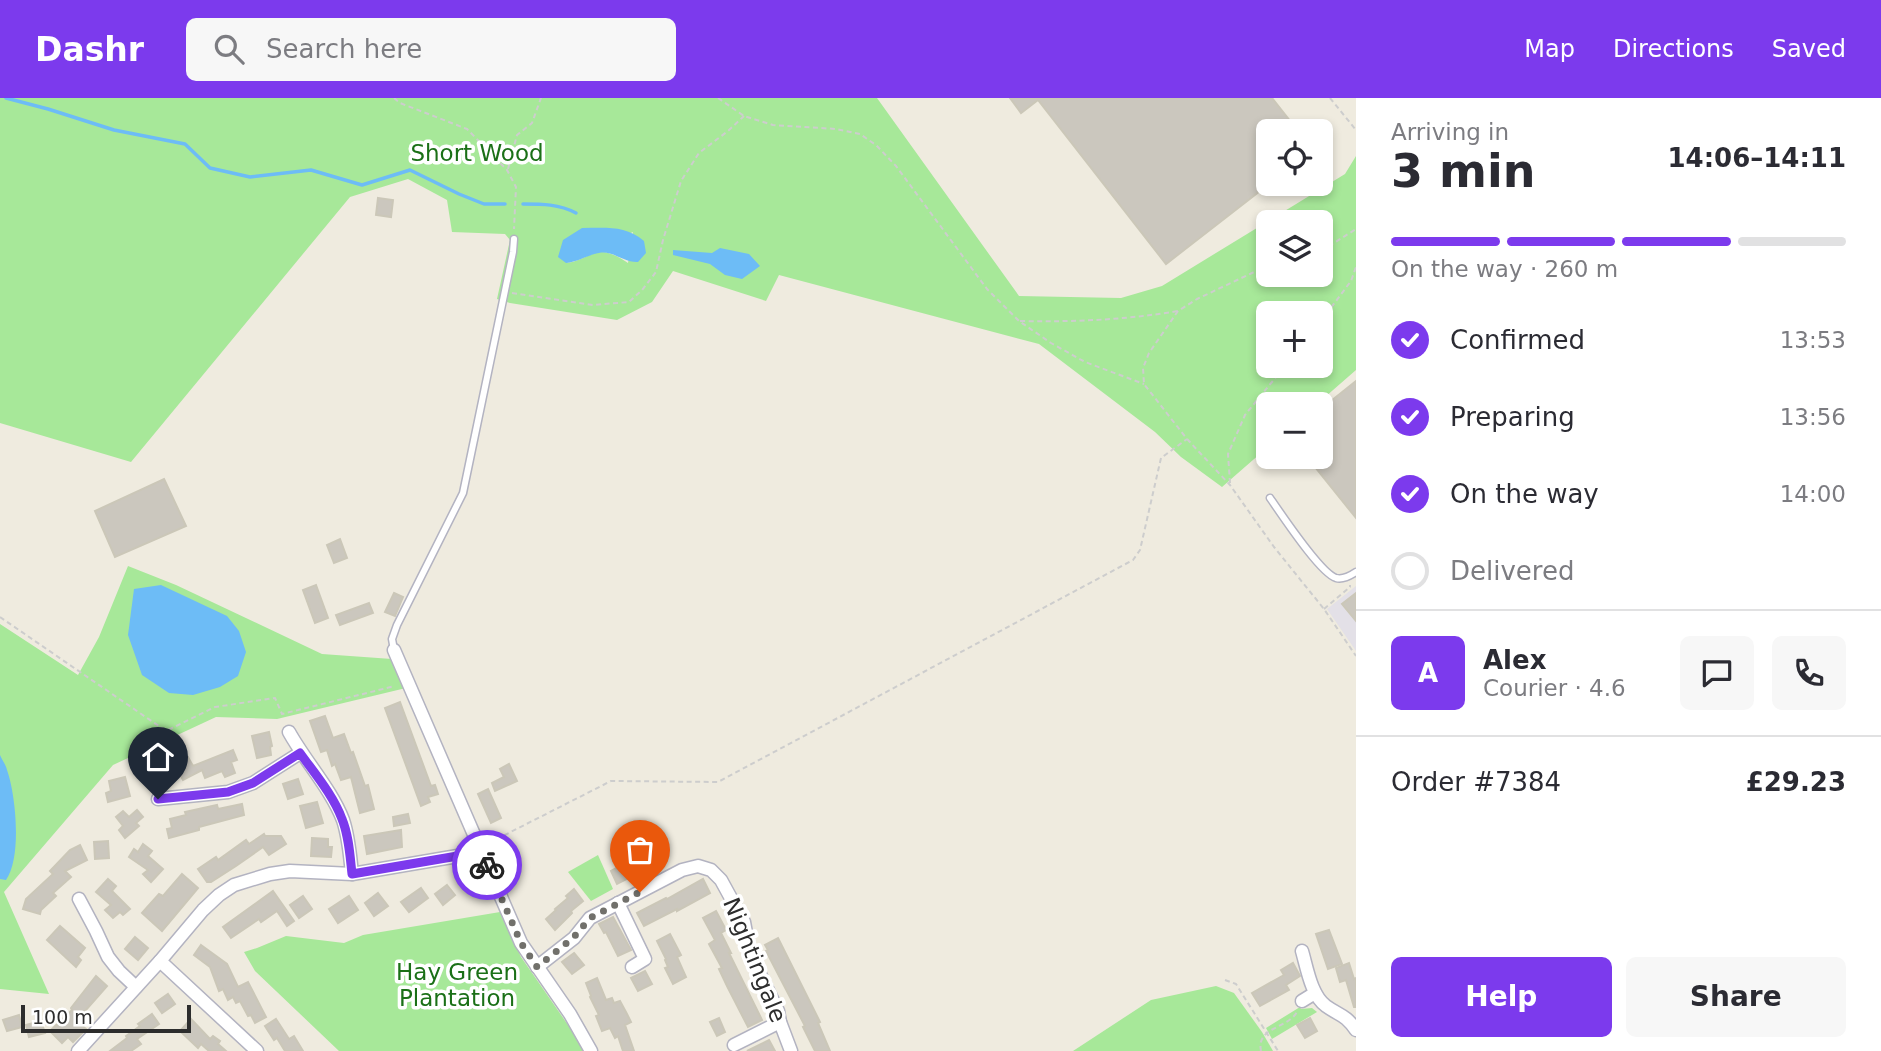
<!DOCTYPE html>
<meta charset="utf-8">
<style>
body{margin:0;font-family:"DejaVu Sans",sans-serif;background:#f7f7f7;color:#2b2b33;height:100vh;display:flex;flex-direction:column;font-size:26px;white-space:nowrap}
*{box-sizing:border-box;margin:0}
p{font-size:23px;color:#7c7c81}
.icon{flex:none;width:38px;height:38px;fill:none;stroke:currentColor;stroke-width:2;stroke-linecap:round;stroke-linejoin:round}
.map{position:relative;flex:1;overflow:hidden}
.sheet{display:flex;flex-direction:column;background:#fff;width:525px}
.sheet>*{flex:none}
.buttons{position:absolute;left:1256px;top:21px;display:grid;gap:14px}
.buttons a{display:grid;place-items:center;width:77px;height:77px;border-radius:10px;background:#fff;box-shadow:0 4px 10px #0003;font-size:35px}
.scale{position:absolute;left:21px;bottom:18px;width:170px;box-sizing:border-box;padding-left:7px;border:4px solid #2d2d2d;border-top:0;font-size:19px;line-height:24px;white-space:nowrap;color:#2d2d2d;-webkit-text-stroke:5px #fff;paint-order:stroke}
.pin{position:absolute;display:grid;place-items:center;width:60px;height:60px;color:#fff;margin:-72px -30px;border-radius:50% 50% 50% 0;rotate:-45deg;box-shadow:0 0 7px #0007}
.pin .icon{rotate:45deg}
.courier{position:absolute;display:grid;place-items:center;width:70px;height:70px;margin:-35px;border:5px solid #7c3aed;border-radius:50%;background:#fff;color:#222;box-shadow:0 2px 9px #0007}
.head em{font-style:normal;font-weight:800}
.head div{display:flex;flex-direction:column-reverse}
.head{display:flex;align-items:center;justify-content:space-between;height:119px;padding:0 35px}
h1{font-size:46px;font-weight:800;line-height:52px}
.bar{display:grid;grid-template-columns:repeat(4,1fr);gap:10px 7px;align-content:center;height:84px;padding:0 35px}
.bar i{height:9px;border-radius:5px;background:#e1e1e2}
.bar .on{background:#7c3aed}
.bar p{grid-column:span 4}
.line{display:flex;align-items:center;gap:18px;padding:0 35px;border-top:2px solid #e1e1e2}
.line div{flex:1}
.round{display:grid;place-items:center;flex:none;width:74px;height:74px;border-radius:10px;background:#f7f7f7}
ol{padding:0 35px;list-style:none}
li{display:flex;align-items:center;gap:21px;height:77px}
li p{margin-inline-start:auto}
li .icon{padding:7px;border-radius:50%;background:#7c3aed;color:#fff;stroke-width:4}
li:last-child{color:#7c7c81}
li i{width:38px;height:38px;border:4px solid #e1e1e2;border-radius:50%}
.button{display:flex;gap:14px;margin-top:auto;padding:14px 35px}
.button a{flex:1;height:80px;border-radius:10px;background:#7c3aed;color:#fff;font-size:28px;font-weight:800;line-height:80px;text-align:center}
.button a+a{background:#f7f7f7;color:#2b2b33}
header{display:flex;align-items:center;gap:42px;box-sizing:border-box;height:98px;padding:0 35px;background:#7c3aed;color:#fff}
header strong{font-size:33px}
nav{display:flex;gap:38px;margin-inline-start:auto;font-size:24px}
.search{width:490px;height:63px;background:#f7f7f7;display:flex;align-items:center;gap:18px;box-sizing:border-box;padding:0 24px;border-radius:10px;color:#7c7c81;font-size:26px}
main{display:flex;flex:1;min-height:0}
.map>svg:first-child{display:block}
.industrial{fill:#e3e0e7}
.green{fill:#a7e899;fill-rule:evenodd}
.water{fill:#6dbcf6}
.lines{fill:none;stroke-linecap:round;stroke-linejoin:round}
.stream{stroke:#6dbcf6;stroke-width:3.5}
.building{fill:#cbc7be;stroke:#cbc7b8;stroke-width:2}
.service-casing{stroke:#b3b3c1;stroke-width:9}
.minor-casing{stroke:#b3b3c1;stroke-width:15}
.path{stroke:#cdcdcd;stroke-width:2;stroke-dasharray:5 3.5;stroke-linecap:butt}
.service{stroke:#fff;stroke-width:6}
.minor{stroke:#fff;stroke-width:12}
.done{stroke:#71706b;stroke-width:7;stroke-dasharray:0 12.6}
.route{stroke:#7c3aed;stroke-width:9}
.labels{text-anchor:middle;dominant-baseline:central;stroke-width:7;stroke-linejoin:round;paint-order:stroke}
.park-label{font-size:23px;fill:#1b7017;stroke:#fff}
.street-label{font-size:23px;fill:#2d2d2d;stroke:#fff}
</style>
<header>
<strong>Dashr</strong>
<div class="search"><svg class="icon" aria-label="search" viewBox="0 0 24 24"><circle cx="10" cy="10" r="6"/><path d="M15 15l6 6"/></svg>Search here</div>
<nav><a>Map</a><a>Directions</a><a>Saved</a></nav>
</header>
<main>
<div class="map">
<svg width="1356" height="953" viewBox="0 0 1356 953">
<rect width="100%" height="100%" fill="#efebdf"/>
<!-- industrial -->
<polygon class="industrial" points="1356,488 1356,553 1327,511"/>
<!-- green -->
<g class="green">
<path d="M0,0h877l142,198 102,2 41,-12 183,-112 11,-18v214l-39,34h-48v42l-47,41 -41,-30 -26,-25 -116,-88 -260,-69 -13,26 -93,-30 -21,31 -35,18 -107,-17 -13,-4 13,-59 -5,-6 -53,-2 -5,-32 -39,-21 -58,18 -219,265 -131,-39zM1269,124h52v53h-52zM633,134l-5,31c-7,-5 -19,-12 -28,-11 -11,1 -20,10 -34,11zM1269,215h52v53h-52z"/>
<polygon points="128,468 176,487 322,556 392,561 406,590 277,621 216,619 113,667 4,794 49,896 0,891 0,526 78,577 99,539"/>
<polygon points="598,757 613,791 591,803 568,774"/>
<polygon points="500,814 521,859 577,940 583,953 339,953 255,873 244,854 257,850 286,838 344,845 363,837"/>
<polygon points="1216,888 1234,895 1262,934 1273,953 1073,953 1151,902"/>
<polygon points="1300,909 1301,911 1312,910 1317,914 1272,941 1266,930"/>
</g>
<!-- water -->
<g class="water">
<path d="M582,130c24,0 43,-3 62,13l2,12 -8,9c-13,1 -26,-12 -39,-9 -12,2 -21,9 -33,10l-8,-6 5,-17z"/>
<polygon points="720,150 749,156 760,168 742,181 725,177 710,166 673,157 673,152 712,155"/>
<polygon points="161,487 227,518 239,533 246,554 238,578 220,589 193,597 169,595 142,577 128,537 134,491"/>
<path d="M0,657c2,5 6,10 7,15 9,25 15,88 -1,110l-6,-1z"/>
</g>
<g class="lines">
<!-- stream -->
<g class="stream">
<polyline points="6,0 48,11 114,32 185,46 210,70 250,79 311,72 362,87 410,72 459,96 484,106 505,106"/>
<path d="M523,106c19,0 36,0 53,9"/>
</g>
</g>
<!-- building -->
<g class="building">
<polygon points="1010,0 1272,0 1298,33 1269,33 1269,86 1166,166 1038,2 1021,15"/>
<polygon points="378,100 393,102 391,119 376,117"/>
<polygon points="1356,283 1356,420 1307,359 1321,359 1321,311"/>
<polygon points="164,381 186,428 115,459 95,413"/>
<polygon points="340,441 347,460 334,465 327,447"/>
<polygon points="316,487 328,520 315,525 303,492"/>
<polygon points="394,495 403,499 395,518 385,514"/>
<polygon points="1356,495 1356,523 1342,506"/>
<polygon points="369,505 373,515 340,527 336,517"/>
<polygon points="400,604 431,688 435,687 438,696 428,699 430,704 421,708 385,610"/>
<polygon points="325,618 333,640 344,636 351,655 353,654 365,688 368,687 374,711 360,715 351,679 341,682 335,666 332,668 327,652 321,654 310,623"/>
<polygon points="269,634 272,648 270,649 271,657 257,660 252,638"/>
<polygon points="233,652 237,662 231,664 235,675 225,679 222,673 205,680 202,672 183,682 179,675 163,683 155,668 167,663 170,669 188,659 193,668"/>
<polygon points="509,666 517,683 495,693 492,685 504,679 500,671"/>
<polygon points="125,679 130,698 108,704 106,695 111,693 109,683"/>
<polygon points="298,681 303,696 288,701 283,686"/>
<polygon points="488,691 501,720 491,725 478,696"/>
<polygon points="317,704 323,725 306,730 300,708"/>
<polygon points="242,706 244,717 199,729 199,732 169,740 167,731 172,730 170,721 186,717 185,714 217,707 218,711"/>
<polygon points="137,712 143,719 136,725 139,728 125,740 119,732 123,728 116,719 123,713 129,719"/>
<polygon points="408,716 410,725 394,728 393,719"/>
<polygon points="401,732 402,749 367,756 364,738"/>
<polygon points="264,736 265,738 281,738 286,746 269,757 263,749 236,768 211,784 207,784 198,771 216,759 218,762 246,742 249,746"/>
<polygon points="312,740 328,741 328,749 332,749 331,759 311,758"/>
<polygon points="108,743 109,760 95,761 94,744"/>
<polygon points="143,746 152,753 148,758 163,771 151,784 143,776 148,772 129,759 134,751 138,754"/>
<polygon points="80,747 87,762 65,773 71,779 53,795 56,798 41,812 40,816 23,811 26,801 53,776 50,773 70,752"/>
<polygon points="652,751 658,765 617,786 611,773"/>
<polygon points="182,776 198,790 162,833 142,815 159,796 163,798"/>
<polygon points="108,781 116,788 112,793 130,811 123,817 120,814 113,820 105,812 111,807 96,794"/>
<polygon points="703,781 710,795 677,813 677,811 644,828 637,815 666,800 667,801"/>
<polygon points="447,787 455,797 443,807 435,796"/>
<polygon points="421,790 428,800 409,814 401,804"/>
<polygon points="574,791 583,803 571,813 572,815 555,832 546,821 556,812 555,811 568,800 566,798"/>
<polygon points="273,793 294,823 287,828 277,813 261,824 259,821 231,840 223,829"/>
<polygon points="378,795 388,808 374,818 365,805"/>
<polygon points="303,798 312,811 299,820 290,807"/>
<polygon points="349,798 358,812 338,825 329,811"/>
<polygon points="716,813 726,832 721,835 731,855 729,855 762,922 748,929 727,888 719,871 722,870 709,846 715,842 703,820"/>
<polygon points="613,819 631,852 618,858 606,834 604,835 599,826"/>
<polygon points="60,828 85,850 78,859 81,862 76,869 47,842"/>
<polygon points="1329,832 1342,866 1328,871 1316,836"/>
<polygon points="670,836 681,857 677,859 686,879 673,886 665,870 668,869 665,862 666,861 657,843"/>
<polygon points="135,839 148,850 138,862 125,851"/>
<polygon points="778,840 820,924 818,925 830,953 815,953 803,929 805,928 766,853 768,852 765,847"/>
<polygon points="201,847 227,866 238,889 248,884 266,919 255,925 251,917 248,918 240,903 236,905 233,899 228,902 223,891 219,893 210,869 194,857"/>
<polygon points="574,855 584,867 572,876 562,864"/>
<polygon points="1293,865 1300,878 1286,887 1289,892 1260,908 1252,895 1284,877 1281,872"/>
<polygon points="1349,865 1354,881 1356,880 1356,909 1354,909 1346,882 1340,884 1336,870"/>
<polygon points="645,873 652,886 638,893 631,880"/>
<polygon points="96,878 107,888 85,913 87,915 78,924 86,931 73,944 68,939 62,945 50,933 72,912 71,910"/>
<polygon points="597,880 606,902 612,900 614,905 620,903 627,916 631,924 625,927 634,953 623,953 618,938 615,940 610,930 602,933 596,918 599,917 590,899 591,898 586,885"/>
<polygon points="168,896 175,906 162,915 155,905"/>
<polygon points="152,916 159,926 137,941 141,946 131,953 110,953 127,940 126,938 140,928 138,926"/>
<polygon points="19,917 22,929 7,933 3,922"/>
<polygon points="719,920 725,934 717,938 710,924"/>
<polygon points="1310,920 1317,933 1305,940 1297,927"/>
<polygon points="191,921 210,941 213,938 220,943 218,946 226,953 209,953 201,946 198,950 180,933"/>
<polygon points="276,921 289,941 294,938 303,953 285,953 277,940 274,942 265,928"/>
<polygon points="41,923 45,935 29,939 26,927"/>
<polygon points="769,942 775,953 747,953"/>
</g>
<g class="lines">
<!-- service casing -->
<g class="service-casing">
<g id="service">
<path d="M1270,400c12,17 50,75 66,80 7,2 14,-2 20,-6"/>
<polyline points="394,552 392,541 397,527 463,395 513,154 514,141"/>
</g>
</g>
<!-- minor casing -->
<g class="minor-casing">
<g id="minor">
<polyline points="394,552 521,845 570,916 591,953"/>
<path d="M289,634c16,29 42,57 54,88 6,18 7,36 9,54"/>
<polyline points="158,701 228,694 253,685 300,655"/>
<polyline points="79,801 96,833 108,859 119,873 136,889"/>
<polyline points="618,805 645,861 632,869"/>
<path d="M1302,853c5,17 9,44 24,55 14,10 19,8 30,24"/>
<polyline points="160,863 257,953"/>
<polyline points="537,869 574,840 590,820 682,772 698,768 711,772 721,782 744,824 750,856 778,913 780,924 791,953"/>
<polyline points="1302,903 1315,895"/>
<polyline points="734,947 780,924"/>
<polyline points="78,953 160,863 203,812 219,797 234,787 270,776 290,773 352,776 481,754"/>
</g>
</g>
<!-- path -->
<g class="path">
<polyline points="394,0 400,5 467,31 507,72 516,89 514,131"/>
<polyline points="718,0 744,18 773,27 836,31 860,36 876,47 896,68 987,191 1019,223 1051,245 1085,264 1144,286"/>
<polyline points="1330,0 1356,32"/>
<polyline points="508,71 517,37 532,25 541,0"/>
<polyline points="1321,151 1326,150 1356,131"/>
<polyline points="1269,167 1197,201 1178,213 1149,255 1143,270 1144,286 1187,341 1230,387 1274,449 1324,511 1356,558"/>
<polyline points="512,195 593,207 629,204 642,192 656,174 663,142 681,83 699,55 728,33 744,18"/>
<path d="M1020,223c55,1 104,-1 158,-10"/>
<polyline points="1321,223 1351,183 1356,169"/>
<polyline points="1230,385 1228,356 1245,317 1285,268"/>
<polyline points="1324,511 1350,489 1350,487"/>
<polyline points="0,519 166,633 215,609 275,600 282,616 395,588"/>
<polyline points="489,745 611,683 718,684 1133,462 1140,452 1161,360 1187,341"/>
<polyline points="1225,882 1236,886 1278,953"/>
<path d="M1261,953c-5,-24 26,-22 36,-39"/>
</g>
<!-- service -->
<use href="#service" class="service"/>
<!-- minor -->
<use href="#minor" class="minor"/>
</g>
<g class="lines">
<!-- done -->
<polyline class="done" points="487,767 521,845 537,869 573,840 590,820 640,794"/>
<!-- route -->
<path class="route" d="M158,701l70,-7 25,-9 47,-30c15,21 33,42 42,66 7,17 8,37 10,55l129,-22 6,13"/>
</g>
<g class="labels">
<!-- park labels -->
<g class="park-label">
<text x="477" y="55">Short Wood</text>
<text x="457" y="874">Hay Green<tspan x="457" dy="26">Plantation</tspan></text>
</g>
<!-- street labels -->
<g class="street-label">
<text transform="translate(755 862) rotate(68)">Nightingale</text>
</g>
</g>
</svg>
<div class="buttons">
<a><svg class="icon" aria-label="locate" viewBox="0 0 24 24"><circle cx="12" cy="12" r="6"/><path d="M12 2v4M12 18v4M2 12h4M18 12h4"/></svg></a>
<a><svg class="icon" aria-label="layers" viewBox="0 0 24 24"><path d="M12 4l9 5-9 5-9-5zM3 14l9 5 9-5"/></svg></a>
<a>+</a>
<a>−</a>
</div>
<div class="scale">100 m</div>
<div class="pin" style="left:640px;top:794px;background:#ea580c"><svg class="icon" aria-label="bag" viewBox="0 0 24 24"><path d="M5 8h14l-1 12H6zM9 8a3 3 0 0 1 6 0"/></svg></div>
<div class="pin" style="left:158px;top:701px;background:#1f2937"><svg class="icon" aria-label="home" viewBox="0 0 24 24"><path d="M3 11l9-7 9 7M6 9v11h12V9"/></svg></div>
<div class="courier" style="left:487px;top:767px"><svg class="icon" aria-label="bike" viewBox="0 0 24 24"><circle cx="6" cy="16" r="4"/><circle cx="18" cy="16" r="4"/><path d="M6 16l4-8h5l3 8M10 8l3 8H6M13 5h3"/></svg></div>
</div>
<section class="sheet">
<div class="head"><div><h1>3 min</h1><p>Arriving in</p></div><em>14:06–14:11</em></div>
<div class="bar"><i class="on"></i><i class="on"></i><i class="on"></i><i></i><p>On the way · 260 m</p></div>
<ol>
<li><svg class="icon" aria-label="check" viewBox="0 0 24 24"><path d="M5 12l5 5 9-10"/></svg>Confirmed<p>13:53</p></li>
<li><svg class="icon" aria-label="check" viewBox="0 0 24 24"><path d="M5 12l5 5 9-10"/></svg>Preparing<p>13:56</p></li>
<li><svg class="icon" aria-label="check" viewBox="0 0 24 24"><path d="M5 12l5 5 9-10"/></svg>On the way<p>14:00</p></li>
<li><i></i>Delivered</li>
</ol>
<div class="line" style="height:126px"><b class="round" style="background:#7c3aed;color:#fff">A</b><div><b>Alex</b><p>Courier · 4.6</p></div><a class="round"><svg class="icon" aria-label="chat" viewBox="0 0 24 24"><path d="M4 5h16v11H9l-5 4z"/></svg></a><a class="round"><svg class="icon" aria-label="phone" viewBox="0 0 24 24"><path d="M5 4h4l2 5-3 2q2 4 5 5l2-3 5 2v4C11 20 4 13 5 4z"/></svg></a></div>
<div class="line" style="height:91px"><div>Order #7384</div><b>£29.23</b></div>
<div class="button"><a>Help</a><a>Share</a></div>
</section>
</main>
